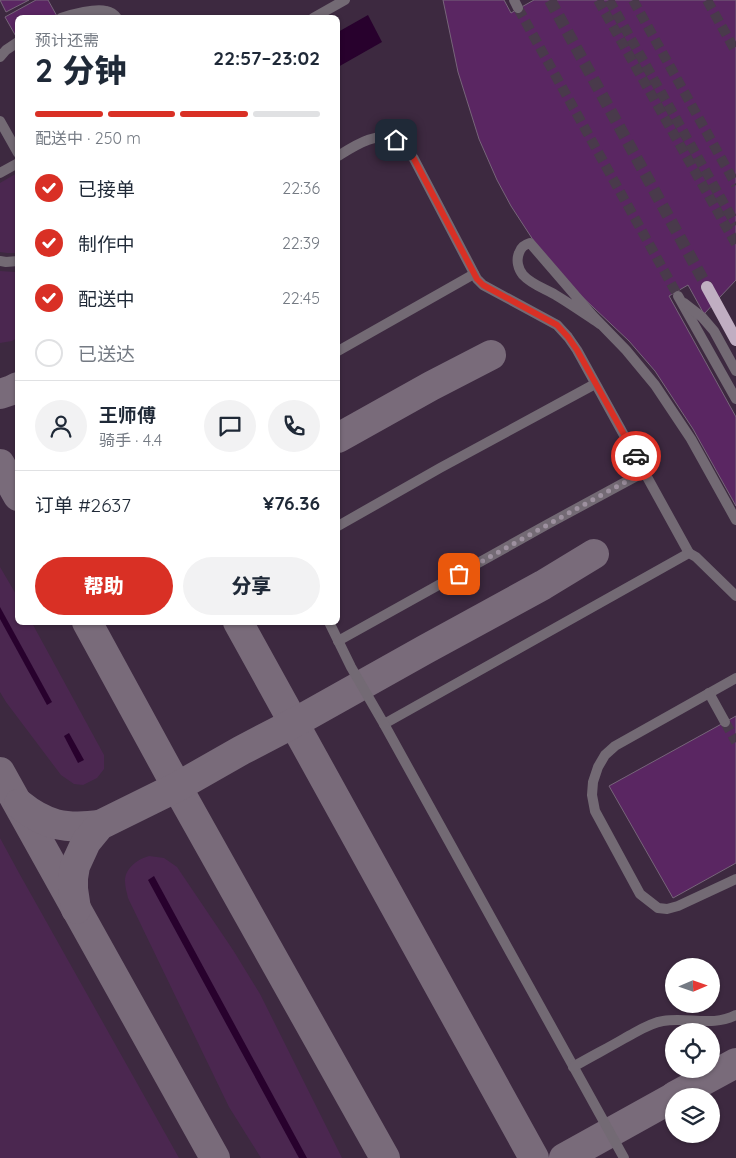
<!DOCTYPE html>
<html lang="zh">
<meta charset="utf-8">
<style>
body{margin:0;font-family:Quicksand,"Noto Sans SC",sans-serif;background:#f2f2f3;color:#1f2937;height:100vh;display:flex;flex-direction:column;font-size:19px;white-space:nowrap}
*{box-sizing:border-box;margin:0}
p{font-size:16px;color:#747a83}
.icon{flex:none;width:28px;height:28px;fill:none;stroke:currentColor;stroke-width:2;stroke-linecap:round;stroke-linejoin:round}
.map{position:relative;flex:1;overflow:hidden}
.details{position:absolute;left:15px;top:15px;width:325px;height:610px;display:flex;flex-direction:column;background:#fff;border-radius:8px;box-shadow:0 1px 4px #0004}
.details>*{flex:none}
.needle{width:32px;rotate:88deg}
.fabs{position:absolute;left:665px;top:958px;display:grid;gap:10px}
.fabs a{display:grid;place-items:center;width:55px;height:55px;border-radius:50%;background:#fff;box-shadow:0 1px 4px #0004;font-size:25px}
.pin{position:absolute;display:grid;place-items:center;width:42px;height:42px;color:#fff;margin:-21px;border-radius:10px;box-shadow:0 2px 8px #0006}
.courier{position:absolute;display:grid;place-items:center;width:50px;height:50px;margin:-25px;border:4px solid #d93025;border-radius:50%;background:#fff;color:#222;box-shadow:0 1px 6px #0007}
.head em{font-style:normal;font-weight:800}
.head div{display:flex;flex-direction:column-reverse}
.head{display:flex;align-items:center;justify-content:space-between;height:85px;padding:0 20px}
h1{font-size:32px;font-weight:800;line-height:38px}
.bar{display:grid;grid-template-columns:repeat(4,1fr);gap:8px 5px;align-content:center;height:60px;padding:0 20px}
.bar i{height:6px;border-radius:4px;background:#e0e1e3}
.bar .on{background:#d93025}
.bar p{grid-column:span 4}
.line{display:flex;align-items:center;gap:12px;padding:0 20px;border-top:1px solid #e0e1e3}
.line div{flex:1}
.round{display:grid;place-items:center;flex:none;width:52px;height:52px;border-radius:26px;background:#f2f2f3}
ol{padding:0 20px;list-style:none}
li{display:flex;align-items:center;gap:15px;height:55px}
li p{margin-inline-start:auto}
li .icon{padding:5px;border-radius:50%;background:#d93025;color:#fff;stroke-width:4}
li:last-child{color:#747a83}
li i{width:28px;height:28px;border:2px solid #e0e1e3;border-radius:50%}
.primary-button{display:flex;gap:10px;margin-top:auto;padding:10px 20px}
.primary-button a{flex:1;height:58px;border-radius:30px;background:#d93025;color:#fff;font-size:20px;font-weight:800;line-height:58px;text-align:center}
.primary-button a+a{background:#f2f2f3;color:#1f2937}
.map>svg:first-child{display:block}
.built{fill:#3d2940;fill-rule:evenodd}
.green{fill:#4b2750}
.water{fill:#28012d}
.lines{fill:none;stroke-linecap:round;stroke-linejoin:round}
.taxiway{stroke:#796b7a;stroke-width:30}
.building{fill:#5a2662;stroke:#77657a}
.minor-tunnel{stroke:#493a4b;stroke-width:10;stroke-dasharray:10 5;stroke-linecap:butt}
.major-tunnel{stroke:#493a4b;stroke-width:12;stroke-dasharray:12 6;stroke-linecap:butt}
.minor{stroke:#736a74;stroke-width:10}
.major{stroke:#c0aec2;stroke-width:12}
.done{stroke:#9d909f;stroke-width:5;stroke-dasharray:0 9}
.route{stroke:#d93025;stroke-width:6}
</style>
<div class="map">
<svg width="736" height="1158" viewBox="0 0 736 1158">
<rect width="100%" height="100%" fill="#302032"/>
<!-- built -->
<path class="built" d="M0,0h736v1158h-736zM18,18h320v604h-320zM674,966h37v38h-37zM674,1031h37v38h-37zM674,1096h37v38h-37z"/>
<!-- green -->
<g class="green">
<polygon points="17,173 17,253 7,253 0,252 0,183"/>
<polygon points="0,271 15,272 18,271 17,338 12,341 0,343"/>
<polygon points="0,567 17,596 18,622 32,623 104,755 104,769 97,778 83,785 74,784 61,775 6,702 0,692"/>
<polygon points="0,838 19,873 179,1158 0,1158"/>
<path d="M149,856l15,2 13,9 56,83 27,44 82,164h-81l-32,-51 -101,-209c-1,-5 -3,-11 -3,-17 0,-13 13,-22 24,-25z"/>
</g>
<!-- water -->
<g class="water">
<polygon points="368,15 382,42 338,67 338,32"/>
<polygon points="0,607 52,702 47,705 0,619"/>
<polygon points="69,733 84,760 78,763 64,736"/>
<polygon points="154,876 307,1158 299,1158 148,880"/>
</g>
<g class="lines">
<!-- taxiway -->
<g class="taxiway">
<polyline points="0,394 12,390 18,387"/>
<polyline points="338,438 431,386 491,355"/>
<polyline points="0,464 18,496"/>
<polyline points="87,622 177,787 385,1158"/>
<polyline points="238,622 534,1158"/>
<polyline points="0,772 215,1158"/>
<path d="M19,804c27,22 46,25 81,21"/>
<polyline points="76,909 73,889 73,878 75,866 86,842 100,825 177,787 242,750 294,723 426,649 543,585 594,554"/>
<polyline points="675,1096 736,1063"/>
<polyline points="564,1158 674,1097"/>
</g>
</g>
<!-- building -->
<g class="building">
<polygon points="0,0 29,0 6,12"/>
<polygon points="36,0 48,0 58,18 18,18 18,40 5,17"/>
<polygon points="443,0 504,0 511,13 534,0 736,0 736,280 704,314 688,285 669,296 736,417 736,506 693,429 655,371 629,341 577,292 539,249 511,206 497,180 479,139 458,72"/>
<polygon points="736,716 736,863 673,898 609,786"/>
</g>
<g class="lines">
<!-- minor-tunnel -->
<g class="minor-tunnel">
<polyline points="598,0 736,244"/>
<polyline points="609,0 736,225"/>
<polyline points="633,0 736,185"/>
<polyline points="707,0 736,52"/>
<polyline points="518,8 678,296"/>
<polyline points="725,722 736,742"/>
</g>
<!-- major-tunnel -->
<polyline class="major-tunnel" points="550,0 707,287"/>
<!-- minor -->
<g class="minor">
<polyline points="514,0 518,8"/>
<path d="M61,18c11,-4 35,-10 45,-7 5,1 8,3 11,7"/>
<polyline points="313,18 345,0"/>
<polyline points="0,57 6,50 18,42"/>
<polyline points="0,121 18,153"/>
<path d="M338,156c16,-10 41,-27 60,-15 7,5 11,11 16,18l63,120 6,6 74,40 11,12 9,13 112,203"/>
<polyline points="0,173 18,163"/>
<polyline points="0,261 6,262 18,261"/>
<polyline points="678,296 736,399"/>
<polyline points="684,303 702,317 714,331 736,371"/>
<path d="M600,324c-15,-10 -31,-21 -46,-30 -11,-6 -23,-10 -31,-19 -5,-6 -7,-15 -4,-22 2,-6 5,-8 11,-10l63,73 33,34 29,35 36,54 45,81"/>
<polyline points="338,351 474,274"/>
<polyline points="338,526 440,468 595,384"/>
<polyline points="329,622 351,667 384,724 689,553 696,557 736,596"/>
<polyline points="338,641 548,524 644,472"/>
<polyline points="736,678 615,746 605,755 598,767 593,782 592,795 595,811 640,894 658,908 667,909 678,906 736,879"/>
<polyline points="709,693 725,722"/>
<polyline points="384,724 624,1158"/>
<path d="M573,1067c17,-10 35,-19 52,-29 12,-6 24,-15 38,-17 25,-4 50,6 73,-6"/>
</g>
<!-- major -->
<polyline class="major" points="707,287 736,340"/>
</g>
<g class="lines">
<!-- done -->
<polyline class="done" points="459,574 605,493 644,472 636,456"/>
<!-- route -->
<polyline class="route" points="396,140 405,148 414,159 477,279 483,285 557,325 568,337 577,350 636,456"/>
</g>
</svg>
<div class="fabs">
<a><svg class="needle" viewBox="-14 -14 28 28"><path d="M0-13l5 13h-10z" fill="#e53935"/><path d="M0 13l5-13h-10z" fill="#747a83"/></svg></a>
<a><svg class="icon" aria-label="locate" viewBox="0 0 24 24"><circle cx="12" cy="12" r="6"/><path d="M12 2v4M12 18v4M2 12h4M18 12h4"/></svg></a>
<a><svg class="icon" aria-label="layers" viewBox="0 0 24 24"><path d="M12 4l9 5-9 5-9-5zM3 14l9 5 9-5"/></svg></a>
</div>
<div class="pin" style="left:459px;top:574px;background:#ea580c"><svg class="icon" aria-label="bag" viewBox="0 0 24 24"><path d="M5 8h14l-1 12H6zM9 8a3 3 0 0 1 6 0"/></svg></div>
<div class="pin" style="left:396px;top:140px;background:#1f2937"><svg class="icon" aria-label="home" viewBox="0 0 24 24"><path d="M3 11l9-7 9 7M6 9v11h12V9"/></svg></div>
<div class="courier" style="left:636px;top:456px"><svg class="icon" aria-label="car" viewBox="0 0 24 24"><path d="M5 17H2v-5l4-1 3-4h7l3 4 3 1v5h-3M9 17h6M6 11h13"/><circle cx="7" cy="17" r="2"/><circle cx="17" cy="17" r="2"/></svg></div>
<section class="details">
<div class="head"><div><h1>2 分钟</h1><p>预计还需</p></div><em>22:57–23:02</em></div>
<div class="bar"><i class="on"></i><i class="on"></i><i class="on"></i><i></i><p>配送中 · 250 m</p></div>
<ol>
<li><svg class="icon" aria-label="check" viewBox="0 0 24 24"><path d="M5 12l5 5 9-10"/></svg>已接单<p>22:36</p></li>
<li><svg class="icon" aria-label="check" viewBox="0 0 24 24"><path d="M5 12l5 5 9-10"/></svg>制作中<p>22:39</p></li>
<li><svg class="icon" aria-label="check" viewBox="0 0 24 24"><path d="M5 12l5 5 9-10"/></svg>配送中<p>22:45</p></li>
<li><i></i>已送达</li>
</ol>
<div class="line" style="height:90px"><a class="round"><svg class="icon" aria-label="person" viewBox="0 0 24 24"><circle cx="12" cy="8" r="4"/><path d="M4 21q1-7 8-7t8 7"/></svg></a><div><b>王师傅</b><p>骑手 · 4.4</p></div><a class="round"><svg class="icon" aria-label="chat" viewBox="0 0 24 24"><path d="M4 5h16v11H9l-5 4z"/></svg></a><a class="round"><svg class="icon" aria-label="phone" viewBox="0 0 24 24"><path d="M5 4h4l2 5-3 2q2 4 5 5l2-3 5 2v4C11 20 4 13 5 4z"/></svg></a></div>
<div class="line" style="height:65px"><div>订单 #2637</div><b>¥76.36</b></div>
<div class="primary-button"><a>帮助</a><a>分享</a></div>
</section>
</div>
